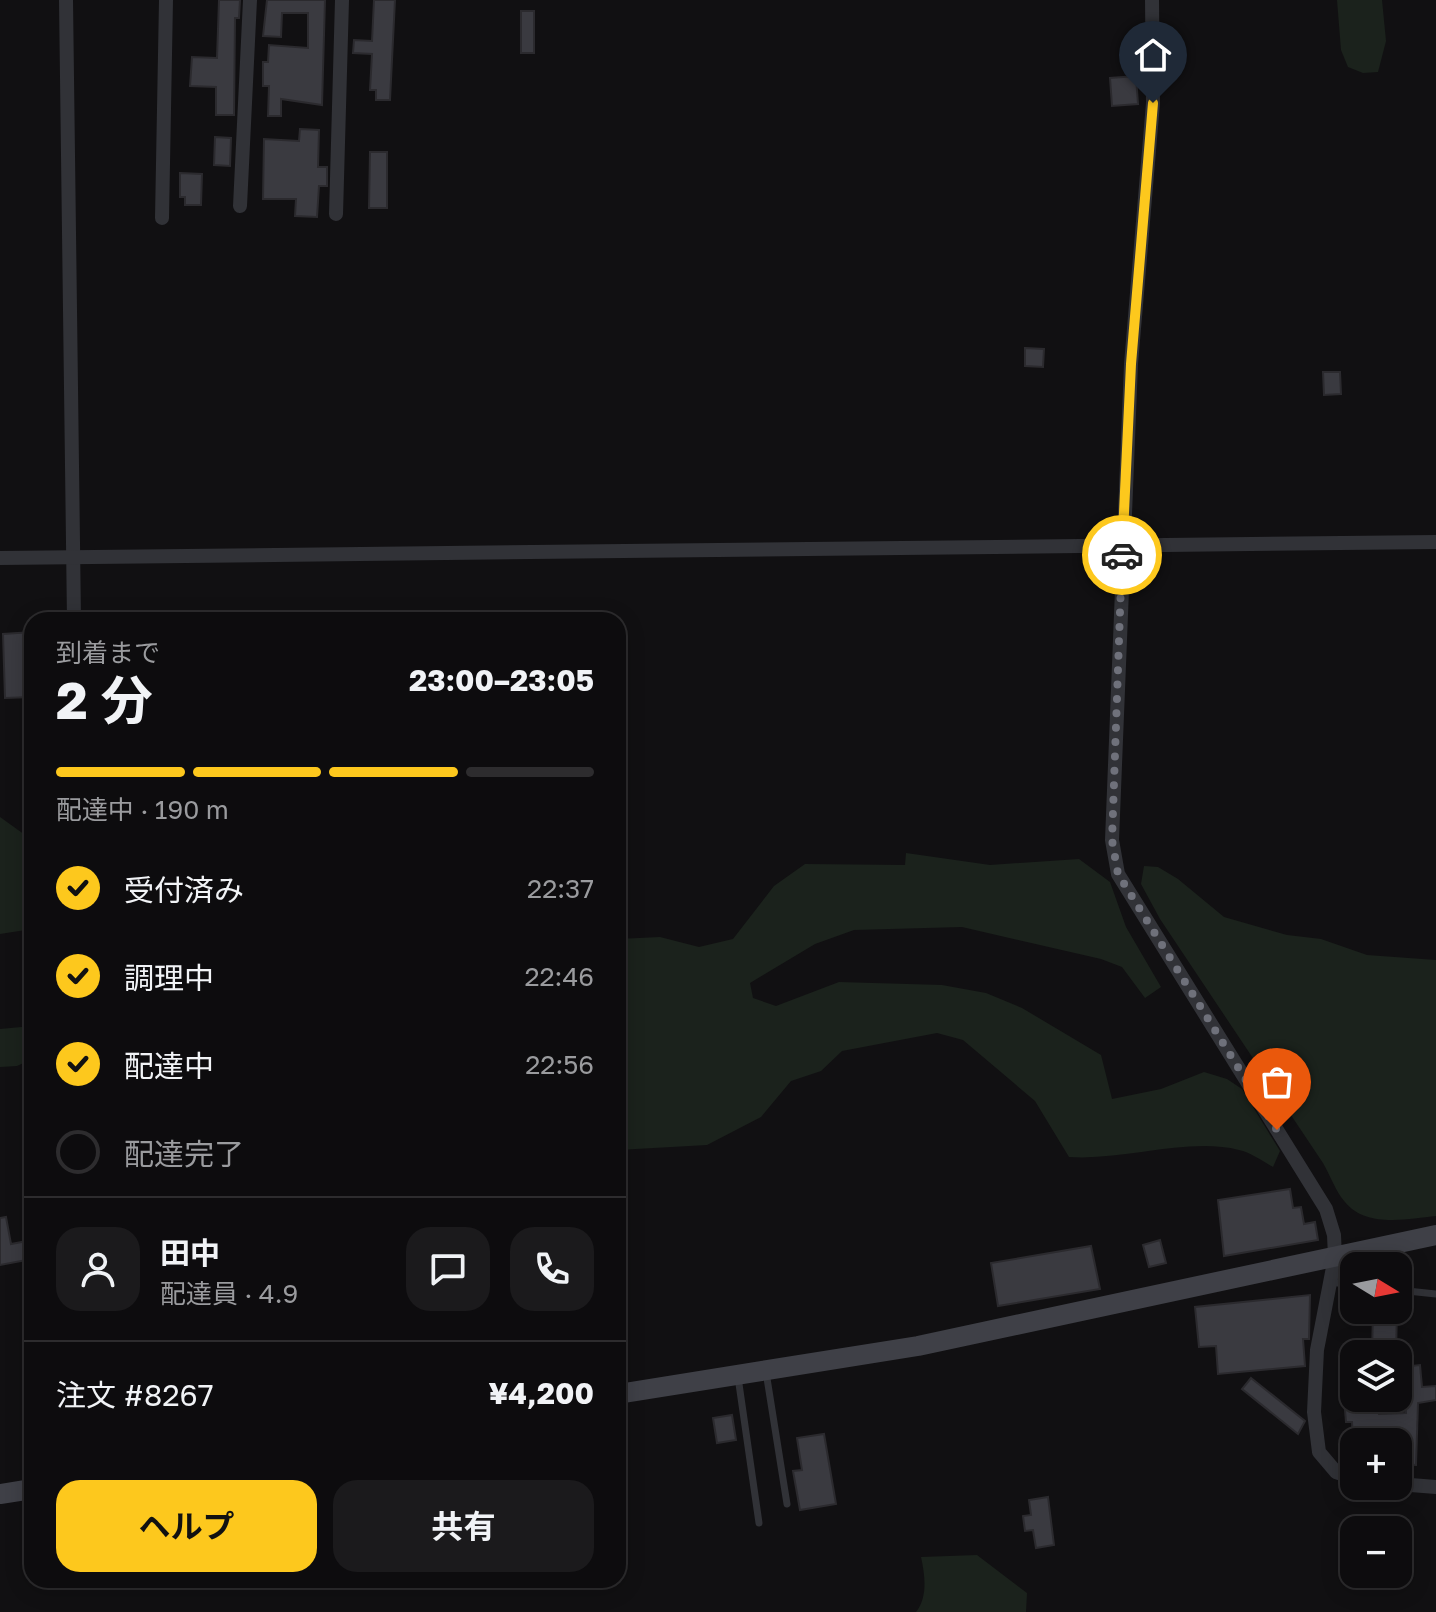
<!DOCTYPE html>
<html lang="ja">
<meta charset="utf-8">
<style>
body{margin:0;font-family:"Golos Text","Noto Sans JP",sans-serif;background:#1b1a1c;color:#f1f3f6;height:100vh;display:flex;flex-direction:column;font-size:30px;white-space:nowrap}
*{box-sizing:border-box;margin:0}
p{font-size:26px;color:#9a9b9e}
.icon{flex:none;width:44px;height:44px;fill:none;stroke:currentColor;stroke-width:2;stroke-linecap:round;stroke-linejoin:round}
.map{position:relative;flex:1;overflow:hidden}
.sheet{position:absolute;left:24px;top:612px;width:602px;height:976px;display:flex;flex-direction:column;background:#0d0c0e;border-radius:24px;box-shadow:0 4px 20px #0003,0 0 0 2px #2d2c2e}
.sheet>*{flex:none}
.needle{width:52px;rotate:100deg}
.tools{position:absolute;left:1340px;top:1252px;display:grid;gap:16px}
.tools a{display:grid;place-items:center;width:72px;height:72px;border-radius:16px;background:#0d0c0e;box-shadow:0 4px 20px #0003,0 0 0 2px #2d2c2e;font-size:40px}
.pin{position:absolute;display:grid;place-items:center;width:68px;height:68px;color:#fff;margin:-82px -34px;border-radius:50% 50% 50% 0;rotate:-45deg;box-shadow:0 0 8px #0007}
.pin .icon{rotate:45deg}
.courier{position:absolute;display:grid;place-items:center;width:80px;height:80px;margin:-40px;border:6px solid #fdc81d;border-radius:50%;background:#fff;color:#222;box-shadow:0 2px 10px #0007}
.headline em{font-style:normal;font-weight:700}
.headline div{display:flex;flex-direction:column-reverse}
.headline{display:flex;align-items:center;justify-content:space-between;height:136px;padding:0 32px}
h1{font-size:52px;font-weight:700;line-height:60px}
.bar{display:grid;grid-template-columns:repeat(4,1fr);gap:12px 8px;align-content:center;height:96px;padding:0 32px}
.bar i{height:10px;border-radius:6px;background:#2d2c2e}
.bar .selected{background:#fdc81d}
.bar p{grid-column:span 4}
.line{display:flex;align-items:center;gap:20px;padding:0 32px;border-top:2px solid #2d2c2e}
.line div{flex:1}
.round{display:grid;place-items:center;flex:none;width:84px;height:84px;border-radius:24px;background:#1b1a1c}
ol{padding:0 32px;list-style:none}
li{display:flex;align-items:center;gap:24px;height:88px}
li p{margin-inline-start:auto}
li .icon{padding:8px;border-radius:50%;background:#fdc81d;color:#111;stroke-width:4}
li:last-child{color:#9a9b9e}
li i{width:44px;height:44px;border:4px solid #2d2c2e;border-radius:50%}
.action{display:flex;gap:16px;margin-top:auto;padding:16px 32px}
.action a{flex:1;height:92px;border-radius:24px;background:#fdc81d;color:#111;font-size:32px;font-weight:700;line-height:92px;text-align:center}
.action a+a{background:#1b1a1c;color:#f1f3f6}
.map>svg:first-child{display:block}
.green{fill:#1b221c}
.building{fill:#3a3a40;stroke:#2b2a2e;stroke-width:2}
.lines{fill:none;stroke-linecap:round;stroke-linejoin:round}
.lane{stroke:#313237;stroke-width:7}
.street{stroke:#313237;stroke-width:14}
.secondary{stroke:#3f4047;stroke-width:20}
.done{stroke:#6f717b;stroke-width:8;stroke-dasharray:0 14.4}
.route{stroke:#fdc81d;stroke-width:10}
</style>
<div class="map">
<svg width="1436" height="1612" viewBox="0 0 1436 1612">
<rect width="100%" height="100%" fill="#111012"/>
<!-- green -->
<g class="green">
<polygon points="1337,0 1382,0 1386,41 1378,72 1363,73 1348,67 1341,50"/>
<polygon points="0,817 32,840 32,929 0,934"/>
<path d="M906,853l84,12 89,-6 31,23 16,45 35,60 -16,11 -23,-31 -21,-8 -139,-32 -108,3 -39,14 -65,39 3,15 23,8 63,-24 103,3 44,8 36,15 79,47 11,44 49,-10 43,-17 23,7 15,10 38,62 -7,16c-11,-6 -23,-15 -34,-17 -51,-13 -115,11 -170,7l-34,-56 -72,-61 -26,-7 -95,18 -21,20 -30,10 -30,36 -54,28 -89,5v-211l42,-2 39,10 34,-8 41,-53 31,-22 100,1z"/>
<path d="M1144,866l14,1 20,12 46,38 63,18 34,4 46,16 69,5v256c-29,3 -70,12 -91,-14 -9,-10 -15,-27 -22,-39l-163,-244 -19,-35z"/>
<polygon points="32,1026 32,1059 17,1066 0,1067 0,1029"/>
<path d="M977,1555l50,38 -1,19h-110c12,-15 9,-37 5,-55z"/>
</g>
<!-- building -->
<g class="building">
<polygon points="219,0 240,0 239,18 235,18 234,115 216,115 216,87 190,86 192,57 217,58"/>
<polygon points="267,0 325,0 322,105 281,99 281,116 268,116 269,86 263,86 263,62 268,62 269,45 308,48 308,13 282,13 281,37 263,36"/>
<polygon points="374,0 395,0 390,100 376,100 376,90 370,90 372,54 353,53 354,40 372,41"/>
<rect x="521" y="11" width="13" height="42"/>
<polygon points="1136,76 1138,104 1112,106 1110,78"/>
<polygon points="300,129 319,130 318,167 327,167 327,186 319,186 317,217 295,216 296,199 263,199 264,139 299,141"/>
<polygon points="215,137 231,138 230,166 214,165"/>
<polygon points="370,152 387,152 387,208 369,208"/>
<polygon points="180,173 202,174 201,205 185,205 185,197 180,197"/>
<polygon points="1025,348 1044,349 1043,367 1025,366"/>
<polygon points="1323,372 1340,372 1341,394 1324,395"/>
<polygon points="32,632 32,697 5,698 3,634"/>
<polygon points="1290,1189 1293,1208 1301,1207 1304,1224 1315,1222 1318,1240 1224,1256 1218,1200"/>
<polygon points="6,1217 11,1244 32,1240 32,1259 0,1265 0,1218"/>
<polygon points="1160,1240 1166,1263 1149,1267 1143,1245"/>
<polygon points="1091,1246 1100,1289 998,1306 991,1263"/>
<polygon points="1310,1295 1309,1339 1303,1339 1305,1366 1218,1374 1216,1346 1199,1347 1195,1307"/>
<polygon points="1373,1310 1397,1310 1396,1354 1372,1354"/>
<polygon points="1420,1365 1422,1387 1436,1386 1436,1400 1418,1403 1416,1465 1398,1464 1399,1439 1353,1441 1352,1422 1346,1422 1344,1398 1378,1398 1379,1414 1406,1413 1403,1367"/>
<polygon points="1251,1378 1305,1421 1298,1434 1242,1389"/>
<polygon points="732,1415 736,1440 717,1443 713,1418"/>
<polygon points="824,1434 836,1504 800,1510 793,1471 802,1470 797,1438"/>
<polygon points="1048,1497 1054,1545 1036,1548 1033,1530 1025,1531 1023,1516 1031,1515 1029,1500"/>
</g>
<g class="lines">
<!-- lane -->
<g class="lane">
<polyline points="1330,1282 1354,1285"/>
<polyline points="1398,1290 1436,1294"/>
<polyline points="766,1372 787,1504"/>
<polyline points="738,1377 759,1523"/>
</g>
<!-- street -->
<g class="street">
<polyline points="66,0 74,620"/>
<polyline points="1152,0 1153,103 1131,364 1112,840 1118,874 1326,1209 1334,1235 1335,1257 1317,1350 1314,1412 1319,1452 1336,1472 1354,1478"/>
<polyline points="240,206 250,0"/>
<polyline points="336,214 342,0"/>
<polyline points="162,218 166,0"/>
<polyline points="0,558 1436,542"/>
<polyline points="1398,1484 1436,1487"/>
</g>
<!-- secondary -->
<g class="secondary">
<polyline points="618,1394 918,1346 1436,1235"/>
<polyline points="0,1494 32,1489"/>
</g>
</g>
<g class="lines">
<!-- done -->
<polyline class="done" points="1122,555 1112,840 1118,874 1277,1130"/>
<!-- route -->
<polyline class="route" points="1122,555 1131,364 1153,103"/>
</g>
</svg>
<div class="tools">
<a><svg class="needle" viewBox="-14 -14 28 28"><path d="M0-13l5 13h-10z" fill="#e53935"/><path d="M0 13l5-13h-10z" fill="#9a9b9e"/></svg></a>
<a><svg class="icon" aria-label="layers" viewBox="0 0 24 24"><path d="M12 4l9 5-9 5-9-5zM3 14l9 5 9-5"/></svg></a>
<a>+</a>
<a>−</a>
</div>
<div class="pin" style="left:1277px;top:1130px;background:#ea580c"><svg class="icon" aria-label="bag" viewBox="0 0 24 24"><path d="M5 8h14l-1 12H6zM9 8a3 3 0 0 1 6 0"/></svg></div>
<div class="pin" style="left:1153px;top:103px;background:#1f2937"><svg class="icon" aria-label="home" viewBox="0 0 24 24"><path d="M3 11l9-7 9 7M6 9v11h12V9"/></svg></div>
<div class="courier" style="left:1122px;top:555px"><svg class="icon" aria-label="car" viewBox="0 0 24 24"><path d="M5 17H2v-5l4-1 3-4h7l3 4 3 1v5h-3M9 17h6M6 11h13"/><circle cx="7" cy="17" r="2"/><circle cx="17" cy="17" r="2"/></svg></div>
<section class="sheet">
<div class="headline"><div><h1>2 分</h1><p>到着まで</p></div><em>23:00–23:05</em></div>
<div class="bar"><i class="selected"></i><i class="selected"></i><i class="selected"></i><i></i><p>配達中 · 190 m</p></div>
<ol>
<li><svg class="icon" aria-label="check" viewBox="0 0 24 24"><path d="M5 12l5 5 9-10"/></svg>受付済み<p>22:37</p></li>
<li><svg class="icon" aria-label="check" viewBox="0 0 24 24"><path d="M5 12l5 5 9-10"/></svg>調理中<p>22:46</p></li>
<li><svg class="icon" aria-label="check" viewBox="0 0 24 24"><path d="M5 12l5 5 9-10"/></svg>配達中<p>22:56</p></li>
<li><i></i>配達完了</li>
</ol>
<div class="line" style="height:144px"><a class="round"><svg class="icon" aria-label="person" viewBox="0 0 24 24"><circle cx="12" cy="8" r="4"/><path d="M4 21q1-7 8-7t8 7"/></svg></a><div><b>田中</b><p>配達員 · 4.9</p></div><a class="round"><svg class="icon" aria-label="chat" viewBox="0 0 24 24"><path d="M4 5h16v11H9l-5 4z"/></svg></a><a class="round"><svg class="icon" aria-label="phone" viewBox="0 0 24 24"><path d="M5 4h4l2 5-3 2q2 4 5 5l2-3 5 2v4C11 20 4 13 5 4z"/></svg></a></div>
<div class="line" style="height:104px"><div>注文 #8267</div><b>¥4,200</b></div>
<div class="action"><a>ヘルプ</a><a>共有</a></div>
</section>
</div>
